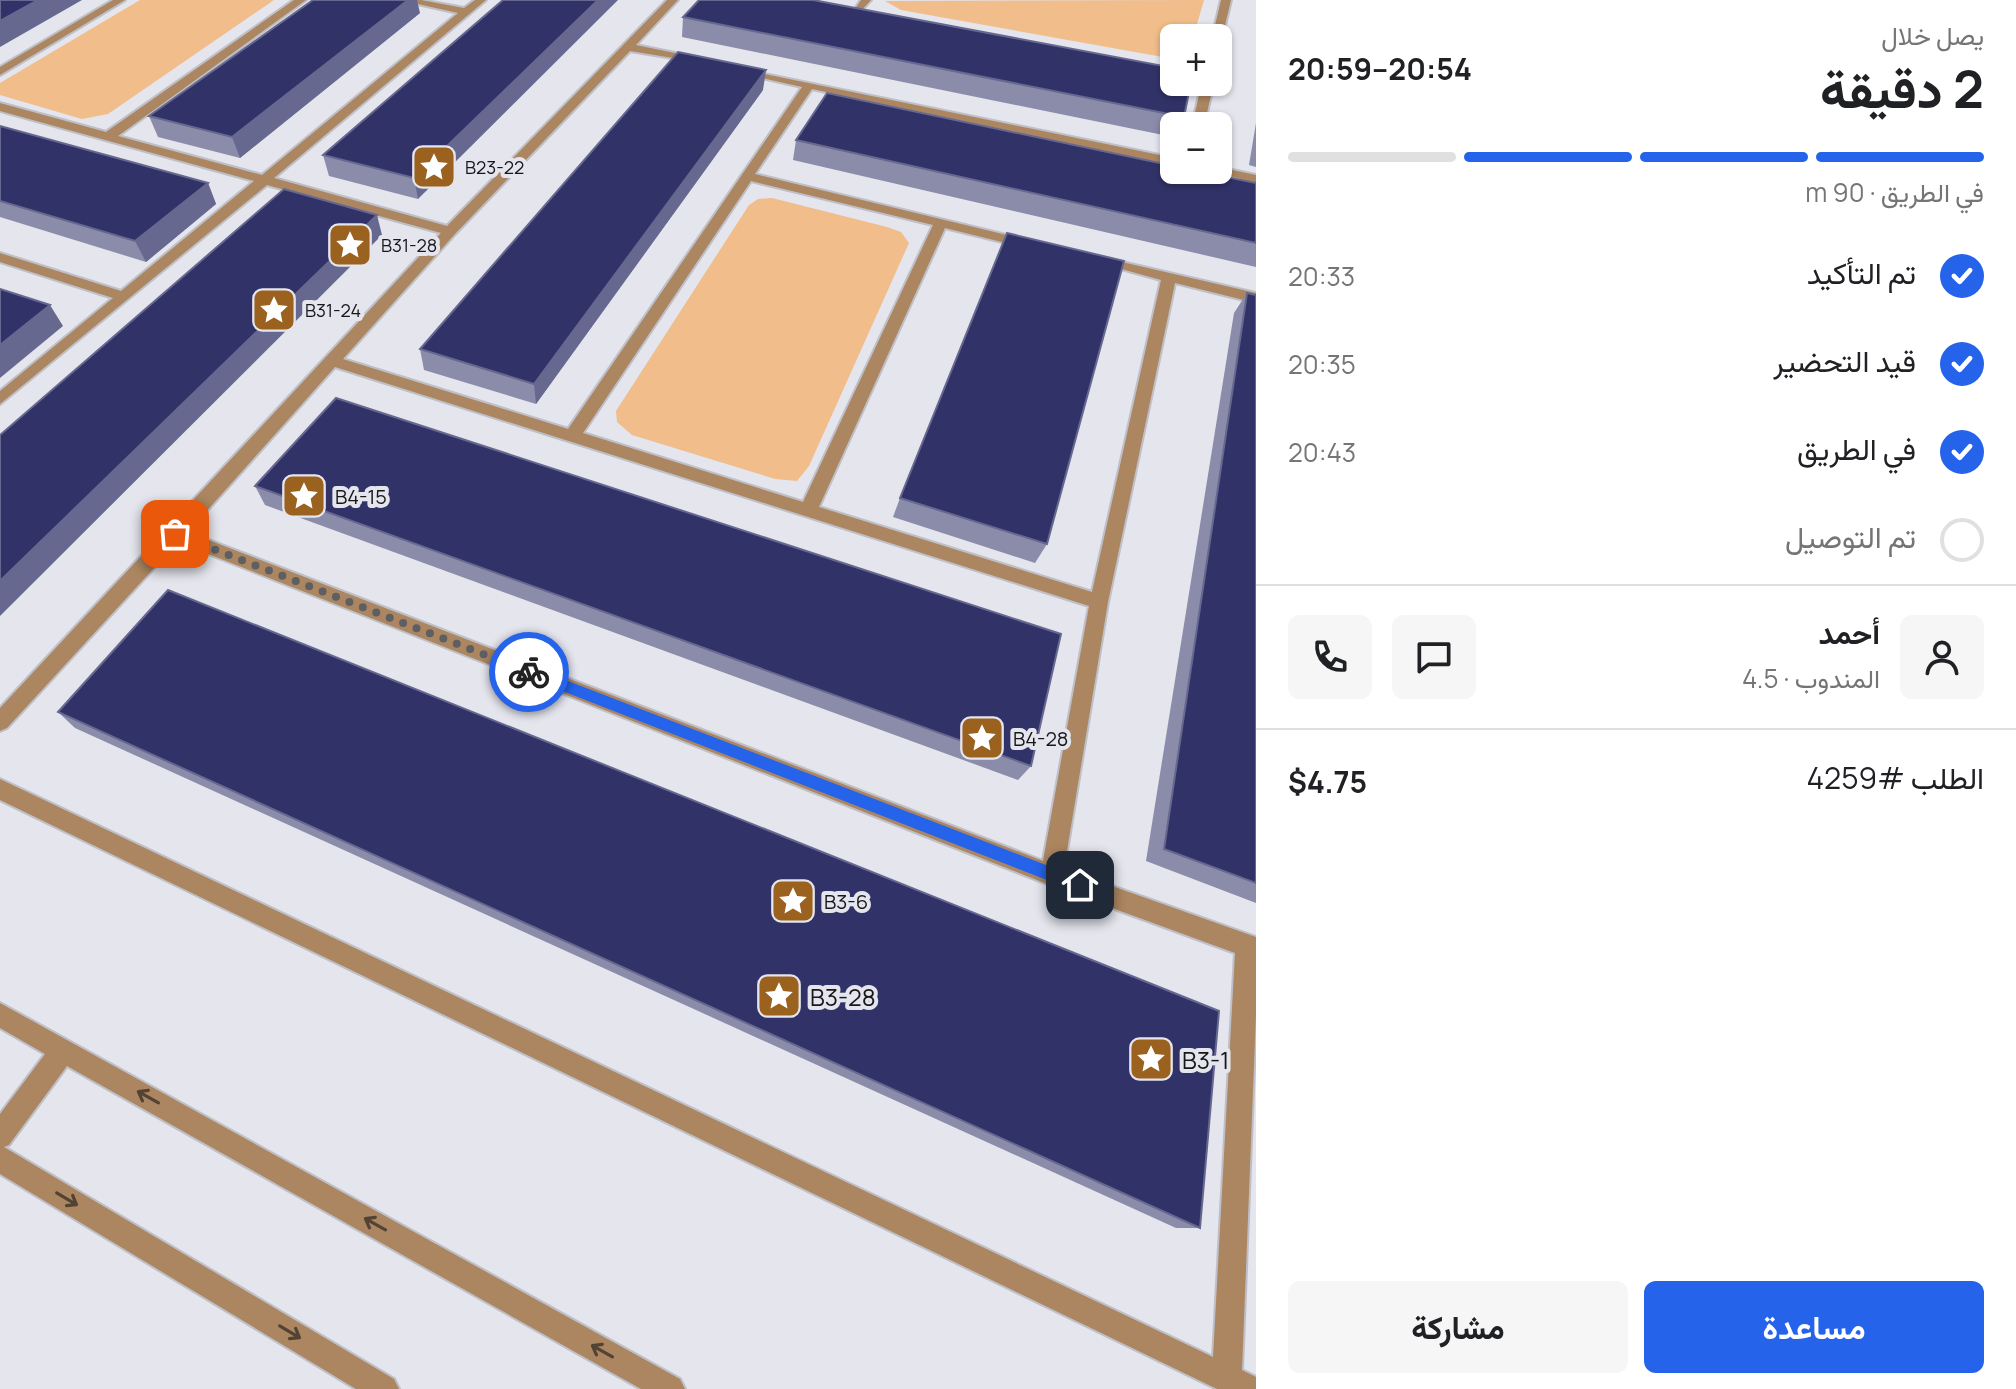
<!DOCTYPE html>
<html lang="ar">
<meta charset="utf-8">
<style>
body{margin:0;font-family:Manrope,Vazirmatn,sans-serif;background:#f6f6f6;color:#202124;direction:rtl;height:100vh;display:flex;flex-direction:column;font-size:30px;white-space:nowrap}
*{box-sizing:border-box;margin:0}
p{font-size:26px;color:#757577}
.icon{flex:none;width:44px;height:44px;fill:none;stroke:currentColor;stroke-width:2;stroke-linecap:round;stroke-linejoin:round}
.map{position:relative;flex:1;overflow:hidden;direction:ltr}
.side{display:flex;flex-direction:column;background:#fff;width:760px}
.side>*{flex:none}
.buttons{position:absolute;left:1160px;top:24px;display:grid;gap:16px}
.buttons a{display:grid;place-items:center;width:72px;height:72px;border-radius:12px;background:#fff;box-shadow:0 2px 6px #0004;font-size:40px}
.pin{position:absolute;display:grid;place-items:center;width:68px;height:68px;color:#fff;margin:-34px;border-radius:16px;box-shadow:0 4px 12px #0006}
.courier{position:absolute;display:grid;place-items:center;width:80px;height:80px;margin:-40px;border:6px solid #2563eb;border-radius:50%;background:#fff;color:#222;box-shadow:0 2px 10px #0007}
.head em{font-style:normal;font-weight:700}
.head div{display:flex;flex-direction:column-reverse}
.head{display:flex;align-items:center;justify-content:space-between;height:136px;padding:0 32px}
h1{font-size:52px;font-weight:700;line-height:60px}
.bar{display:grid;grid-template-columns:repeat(4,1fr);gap:12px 8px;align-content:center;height:96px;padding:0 32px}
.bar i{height:10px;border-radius:6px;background:#e0e0e0}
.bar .current{background:#2563eb}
.bar p{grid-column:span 4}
.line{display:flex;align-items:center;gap:20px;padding:0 32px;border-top:2px solid #e0e0e0}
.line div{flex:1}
.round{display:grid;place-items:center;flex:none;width:84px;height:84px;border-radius:12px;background:#f6f6f6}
ol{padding:0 32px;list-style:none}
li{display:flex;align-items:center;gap:24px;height:88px}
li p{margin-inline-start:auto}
li .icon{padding:8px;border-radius:50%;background:#2563eb;color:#fff;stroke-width:4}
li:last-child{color:#757577}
li i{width:44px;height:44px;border:4px solid #e0e0e0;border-radius:50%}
.action{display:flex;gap:16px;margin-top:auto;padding:16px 32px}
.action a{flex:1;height:92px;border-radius:12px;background:#2563eb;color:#fff;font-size:32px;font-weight:700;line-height:92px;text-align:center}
.action a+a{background:#f6f6f6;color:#202124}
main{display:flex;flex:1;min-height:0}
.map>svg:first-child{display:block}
.green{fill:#f0bd8b}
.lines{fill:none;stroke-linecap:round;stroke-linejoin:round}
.minor-casing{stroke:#bfc0c7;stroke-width:4}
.minor{fill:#ab8660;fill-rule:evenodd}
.wall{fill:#8a8caa}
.shaded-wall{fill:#676890}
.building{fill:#313268;stroke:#676890;stroke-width:2}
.oneway{stroke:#524335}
.route{fill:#2563eb}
.done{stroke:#5e5f63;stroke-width:8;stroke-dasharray:0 14.4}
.labels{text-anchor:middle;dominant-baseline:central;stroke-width:8;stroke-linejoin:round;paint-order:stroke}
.far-poi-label{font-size:18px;fill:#161719;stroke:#e4e5ed;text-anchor:start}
.poi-label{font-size:20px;fill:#161719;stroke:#e4e5ed;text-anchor:start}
.near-poi-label{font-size:24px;fill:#161719;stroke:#e4e5ed;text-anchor:start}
</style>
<main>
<section class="side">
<div class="head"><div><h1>2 دقيقة</h1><p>يصل خلال</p></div><em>20:54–20:59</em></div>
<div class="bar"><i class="current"></i><i class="current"></i><i class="current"></i><i></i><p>في الطريق · 90 m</p></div>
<ol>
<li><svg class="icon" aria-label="check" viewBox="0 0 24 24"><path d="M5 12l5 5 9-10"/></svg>تم التأكيد<p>20:33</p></li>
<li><svg class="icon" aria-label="check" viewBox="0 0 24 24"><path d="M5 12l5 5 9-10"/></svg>قيد التحضير<p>20:35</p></li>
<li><svg class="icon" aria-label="check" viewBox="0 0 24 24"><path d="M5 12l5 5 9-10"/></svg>في الطريق<p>20:43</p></li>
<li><i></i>تم التوصيل</li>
</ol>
<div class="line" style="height:144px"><a class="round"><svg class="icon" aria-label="person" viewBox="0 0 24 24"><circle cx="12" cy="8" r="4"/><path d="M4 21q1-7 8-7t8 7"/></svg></a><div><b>أحمد</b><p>المندوب · 4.5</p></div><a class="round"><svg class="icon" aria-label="chat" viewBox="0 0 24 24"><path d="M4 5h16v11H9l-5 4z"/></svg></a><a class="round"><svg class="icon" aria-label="phone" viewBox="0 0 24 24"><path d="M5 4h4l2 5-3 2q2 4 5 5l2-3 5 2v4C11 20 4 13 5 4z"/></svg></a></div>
<div class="line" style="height:104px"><div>الطلب #4259</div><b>$4.75</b></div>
<div class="action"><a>مساعدة</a><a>مشاركة</a></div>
</section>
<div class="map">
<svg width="1256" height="1389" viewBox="0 0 1256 1389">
<rect width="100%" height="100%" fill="#e4e5ed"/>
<!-- green -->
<g class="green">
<polygon points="140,0 274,0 108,114 82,119 0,95 0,83"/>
<polygon points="1204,0 1193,38 1174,38 1174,59 901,10 885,1"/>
<polygon points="772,198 887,227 901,232 909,243 809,466 797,481 775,479 632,435 617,422 616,411 749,205 758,199"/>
</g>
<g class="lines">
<!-- minor casing -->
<g class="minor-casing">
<g id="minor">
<polygon points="113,0 125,0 0,75 0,67"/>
<path d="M294,0h12l-188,136 144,39 196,-162 -58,-13h21l43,8 11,-8h11l-212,178 173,48 220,-226h11l-42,45 68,14v4l-74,-12 -175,183 -112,125 225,70 234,-342 -67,-15v-4l439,90v8l-362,-77 -57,85 280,68v6l-5,1 -85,-21 -126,279 273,85 69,-312 -72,-20 7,-4 160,37v10l-81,-20 -67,319 -44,267 192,68v78l-14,355 14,7v12h-39l-1217,-589v-21l1213,578 22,-404 -183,-67 -874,-344 -171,186 -7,3v-23l441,-475 -174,-48 -267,219v-13l113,-93 -113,-36v-9l121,38 133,-110 -254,-70v-8l106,29zM751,181l182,44 -130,277 -220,-69zM335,367l754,239 -46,255 -855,-329z"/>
<polygon points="861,0 871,0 860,12 855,9"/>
<polygon points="1221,0 1231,0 1222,38 1218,41 1218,38 1212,38"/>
<polygon points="1202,82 1214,82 1204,126 1192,126"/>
<polygon points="1218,167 1256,175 1256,183 1207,170 1218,170"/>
<polygon points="0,1003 680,1379 685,1389 641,1389 67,1066 9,1145 4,1147 394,1379 399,1389 356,1389 0,1174 0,1114 45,1054 0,1028"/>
</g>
</g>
<!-- minor -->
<use href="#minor" class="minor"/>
</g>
<!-- wall -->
<g class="wall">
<polygon points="503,0 418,199 329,176 323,155"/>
<polygon points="420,13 240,158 158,137 149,116"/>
<polygon points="683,17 1184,117 1179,126 1174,126 1173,137 682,37"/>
<polygon points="763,90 536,404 424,370 420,349"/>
<polygon points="1256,123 1256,167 1249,165"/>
<polygon points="0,126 208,183 216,204 146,262 0,217"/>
<polygon points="796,140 1256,183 1256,267 793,160"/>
<polygon points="1247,293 1256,295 1256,903 1146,861 1234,313"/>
<polygon points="255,486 1031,766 1018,780 265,505"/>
<polygon points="900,498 1047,544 1035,563 893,517"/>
<polygon points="58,712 1200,1228 1176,1228 75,728"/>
</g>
<!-- shaded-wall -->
<g class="shaded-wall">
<polygon points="38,0 82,0 0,47 0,21"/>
<polygon points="408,0 417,0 420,13 240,158 232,137"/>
<polygon points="598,0 618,0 418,199 414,178"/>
<polygon points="766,70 763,90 536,404 534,384"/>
<polygon points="208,183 216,204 146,262 135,241"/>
<polygon points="377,215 382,235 0,616 0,581"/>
<polygon points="50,305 63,326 0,378 0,345"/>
</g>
<!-- building -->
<g class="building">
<polygon points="0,0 38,0 0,21"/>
<polygon points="313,0 408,0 232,137 149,116"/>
<polygon points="503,0 598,0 414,178 323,155"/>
<polygon points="699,0 813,0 1174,68 1174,82 1191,82 1184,117 683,17"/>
<polygon points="678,52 766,70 534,384 420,349"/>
<polygon points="827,93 1174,166 1174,170 1192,170 1256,183 1256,243 796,140"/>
<polygon points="0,126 208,183 135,241 0,201"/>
<polygon points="284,189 377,215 0,581 0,435"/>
<polygon points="1007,233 1124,261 1047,544 900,498"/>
<polygon points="0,289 50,305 0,345"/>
<polygon points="1247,293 1256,295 1256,883 1164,849"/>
<polygon points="336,398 1061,634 1031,766 255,486"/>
<polygon points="168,590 1219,1011 1200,1228 58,712"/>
</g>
<!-- one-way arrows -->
<defs><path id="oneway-shaft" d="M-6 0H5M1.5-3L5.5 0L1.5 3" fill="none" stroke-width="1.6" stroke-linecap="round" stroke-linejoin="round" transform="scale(2)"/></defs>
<g class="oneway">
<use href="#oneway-shaft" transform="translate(148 1097) rotate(-151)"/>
<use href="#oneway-shaft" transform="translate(67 1199) rotate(31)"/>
<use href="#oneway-shaft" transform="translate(375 1224) rotate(-151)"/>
<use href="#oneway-shaft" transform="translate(290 1332) rotate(31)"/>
<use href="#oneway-shaft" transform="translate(602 1351) rotate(-151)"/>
</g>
<!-- route -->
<polygon class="route" points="529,666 1080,878 1088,885 1080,893 524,676 524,668"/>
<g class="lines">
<!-- done -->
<polyline class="done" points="175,534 529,672"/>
</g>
<!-- icons -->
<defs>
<g id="sight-square" transform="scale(2.3)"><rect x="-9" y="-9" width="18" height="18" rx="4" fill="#9b621f" stroke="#e4e5ed"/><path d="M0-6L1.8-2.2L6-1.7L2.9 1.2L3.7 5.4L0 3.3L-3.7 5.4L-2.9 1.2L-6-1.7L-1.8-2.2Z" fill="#fff"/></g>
</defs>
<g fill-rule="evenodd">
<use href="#sight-square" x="434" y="167"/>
<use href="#sight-square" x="350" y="245"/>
<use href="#sight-square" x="274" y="310"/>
<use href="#sight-square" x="304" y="496"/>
<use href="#sight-square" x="982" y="738"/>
<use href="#sight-square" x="793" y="901"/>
<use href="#sight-square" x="779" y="996"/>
<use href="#sight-square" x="1151" y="1059"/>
</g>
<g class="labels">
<!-- far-poi labels -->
<g class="far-poi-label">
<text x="465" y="167">B23-22</text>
<text x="381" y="245">B31-28</text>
<text x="305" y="310">B31-24</text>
</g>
<!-- poi labels -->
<g class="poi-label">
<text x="335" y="496">B4-15</text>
<text x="1013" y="738">B4-28</text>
<text x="824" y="901">B3-6</text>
</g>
<!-- near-poi labels -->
<g class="near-poi-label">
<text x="810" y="996">B3-28</text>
<text x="1182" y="1059">B3-1</text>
</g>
</g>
</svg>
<div class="buttons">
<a>+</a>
<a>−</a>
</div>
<div class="pin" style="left:175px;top:534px;background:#ea580c"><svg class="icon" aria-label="bag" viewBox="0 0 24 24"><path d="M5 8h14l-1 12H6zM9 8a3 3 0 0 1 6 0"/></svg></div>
<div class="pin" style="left:1080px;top:885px;background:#1f2937"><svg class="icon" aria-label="home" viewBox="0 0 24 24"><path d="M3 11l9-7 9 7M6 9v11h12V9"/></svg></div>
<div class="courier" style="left:529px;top:672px"><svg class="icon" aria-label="bike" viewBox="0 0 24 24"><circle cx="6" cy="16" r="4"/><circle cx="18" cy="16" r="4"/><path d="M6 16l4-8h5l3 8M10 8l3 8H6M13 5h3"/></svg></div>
</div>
</main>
